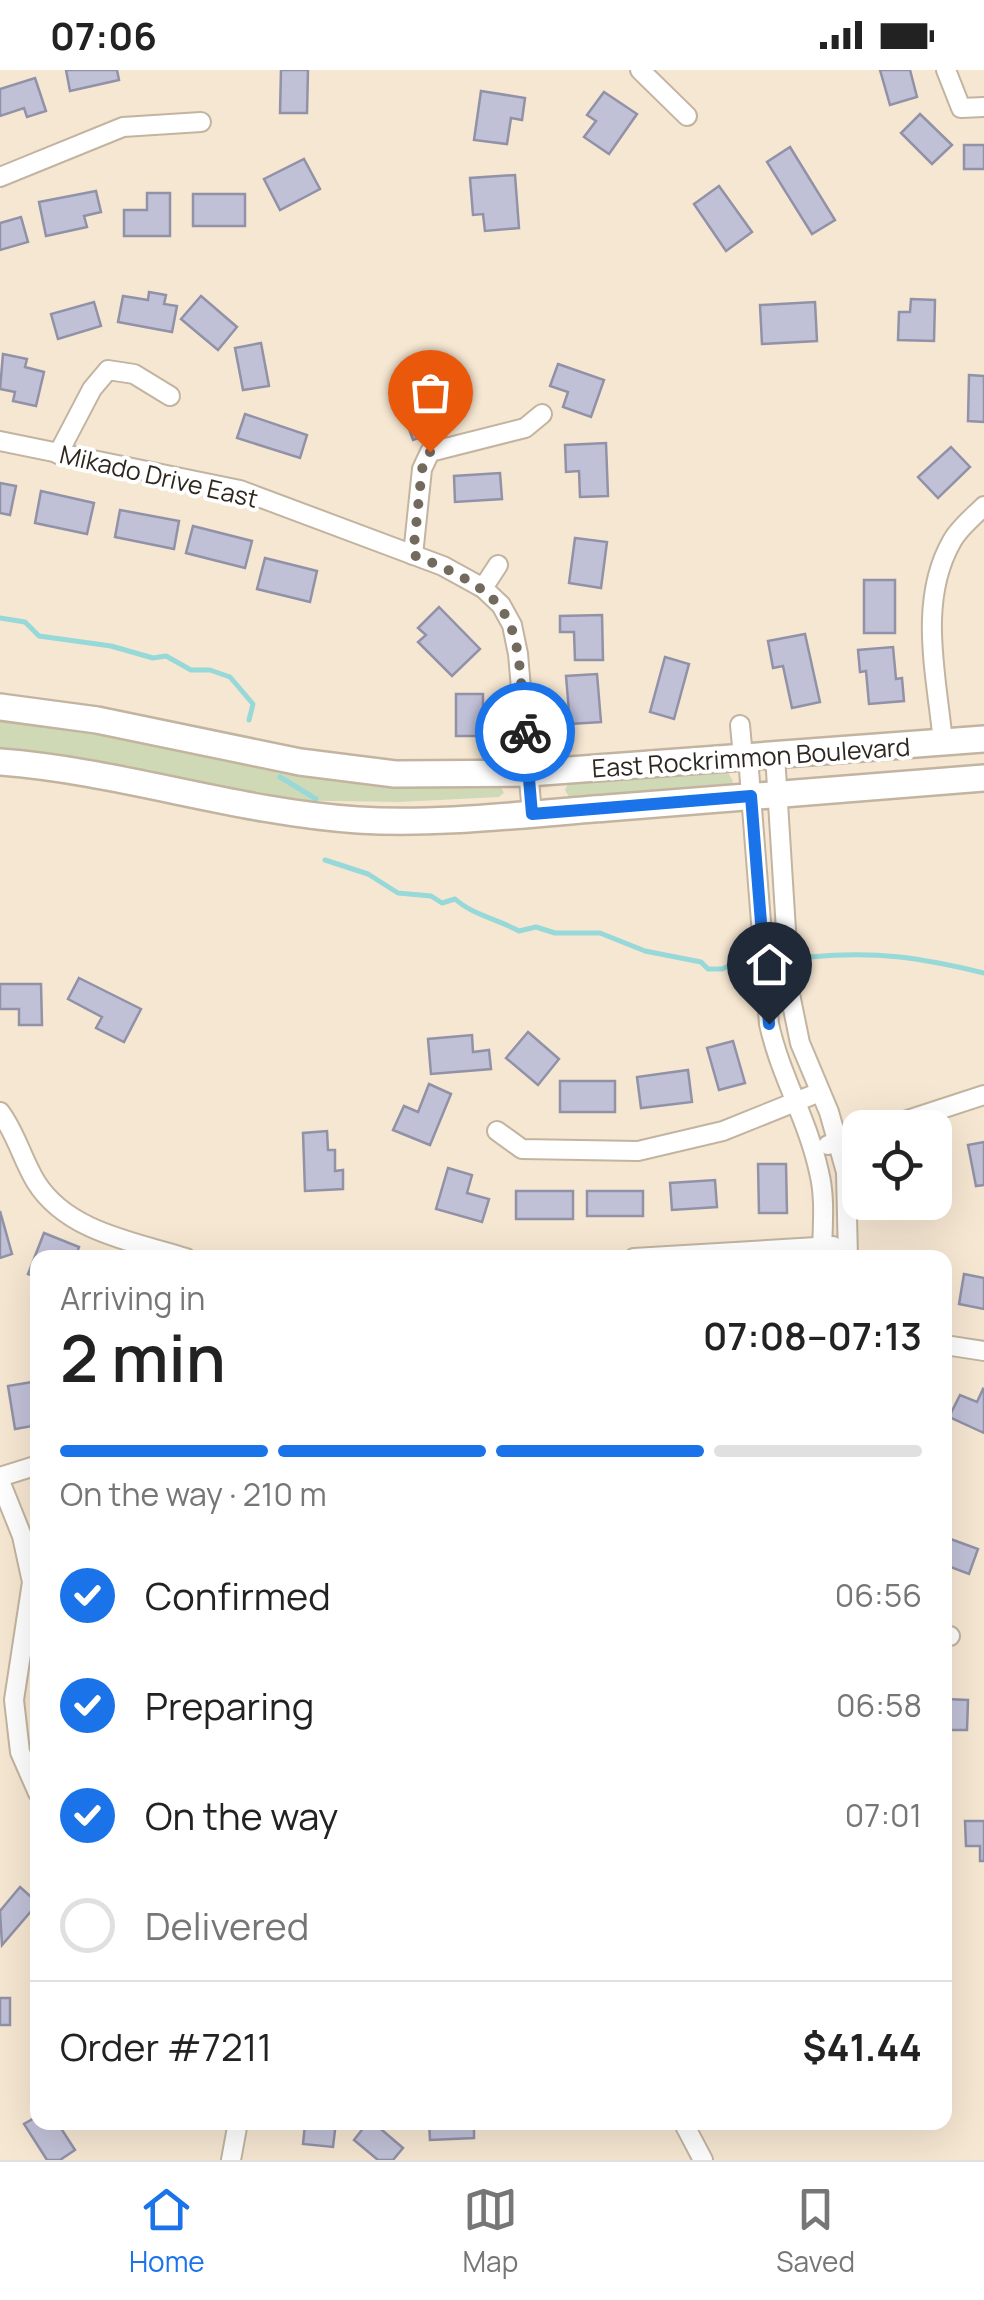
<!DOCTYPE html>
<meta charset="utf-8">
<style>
body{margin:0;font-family:Manrope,sans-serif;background:#f6f6f6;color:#222;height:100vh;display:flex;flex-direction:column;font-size:38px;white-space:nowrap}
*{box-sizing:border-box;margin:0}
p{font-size:32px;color:#767676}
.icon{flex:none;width:55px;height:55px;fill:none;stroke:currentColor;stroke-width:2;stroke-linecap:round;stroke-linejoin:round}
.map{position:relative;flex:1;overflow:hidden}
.side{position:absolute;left:30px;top:1180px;width:922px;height:880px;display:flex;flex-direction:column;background:#fff;border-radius:20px;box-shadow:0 10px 40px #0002}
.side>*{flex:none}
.controls{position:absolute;left:842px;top:1040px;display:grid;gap:20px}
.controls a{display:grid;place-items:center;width:110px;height:110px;border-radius:20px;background:#fff;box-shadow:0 10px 40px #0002;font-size:50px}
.pin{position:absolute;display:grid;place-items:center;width:85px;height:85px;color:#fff;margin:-102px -42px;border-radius:50% 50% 50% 0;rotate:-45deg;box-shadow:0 0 10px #0007}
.pin .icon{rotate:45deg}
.courier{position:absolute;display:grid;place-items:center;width:100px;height:100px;margin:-50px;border:8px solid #1a73e8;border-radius:50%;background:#fff;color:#222;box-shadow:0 2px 12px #0007}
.headline em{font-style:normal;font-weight:600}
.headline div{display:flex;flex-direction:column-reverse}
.headline{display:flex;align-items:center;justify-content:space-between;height:170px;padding:0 30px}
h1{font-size:65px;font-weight:600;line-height:75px}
.bar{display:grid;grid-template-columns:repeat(4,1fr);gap:15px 10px;align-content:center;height:120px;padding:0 30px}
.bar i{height:12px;border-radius:8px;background:#e0e0e0}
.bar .selected{background:#1a73e8}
.bar p{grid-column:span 4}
.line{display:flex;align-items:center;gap:25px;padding:0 30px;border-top:2px solid #e0e0e0}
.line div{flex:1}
ol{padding:0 30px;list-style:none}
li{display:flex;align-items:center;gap:30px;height:110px}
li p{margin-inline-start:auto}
li .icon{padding:10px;border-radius:50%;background:#1a73e8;color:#fff;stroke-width:4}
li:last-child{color:#767676}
li i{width:55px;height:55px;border:5px solid #e0e0e0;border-radius:50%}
.status{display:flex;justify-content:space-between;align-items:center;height:70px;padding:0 50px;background:#fff;direction:ltr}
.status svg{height:28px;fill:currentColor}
.tab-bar{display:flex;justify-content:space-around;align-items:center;height:140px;border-top:2px solid #e0e0e0;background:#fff;font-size:28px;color:#767676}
.tab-bar a{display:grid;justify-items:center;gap:5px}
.tab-bar .selected{color:#1a73e8}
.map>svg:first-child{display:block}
.green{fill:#cfd9b5}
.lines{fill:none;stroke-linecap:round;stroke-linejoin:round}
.stream{stroke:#97d8d8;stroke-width:5}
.building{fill:#c0c0d7;stroke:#9191a7;stroke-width:2.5}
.street-casing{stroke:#c2b4a0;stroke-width:22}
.secondary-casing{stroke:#c2b4a0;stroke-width:30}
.street{stroke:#fff;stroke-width:18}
.secondary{stroke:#fff;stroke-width:25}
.done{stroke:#736a5e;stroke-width:10;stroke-dasharray:0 18}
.route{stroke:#1a73e8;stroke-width:12}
.labels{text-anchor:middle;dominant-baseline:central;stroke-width:8;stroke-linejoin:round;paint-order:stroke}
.street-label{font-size:25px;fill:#2d271f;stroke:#fff}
</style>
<div class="status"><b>07:06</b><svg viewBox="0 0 49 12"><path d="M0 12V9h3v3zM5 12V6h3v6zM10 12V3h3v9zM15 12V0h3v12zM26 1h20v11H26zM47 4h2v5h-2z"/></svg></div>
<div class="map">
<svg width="984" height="2090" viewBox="0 0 984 2090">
<rect width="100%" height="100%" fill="#f6e7d2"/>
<!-- green -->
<g class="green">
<polygon points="0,647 396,715 500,715 504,723 499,727 399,732 269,730 0,681"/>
<polygon points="726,699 733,711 729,717 574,729 569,727 565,720 569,712"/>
</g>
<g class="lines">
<!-- stream -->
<g class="stream">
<polyline points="0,548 25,552 39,566 111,576 153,588 166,586 191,600 210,600 230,607 253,634 249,650"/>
<polyline points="280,707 316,729"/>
<path d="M325,790l43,14 30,19 33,3 11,7 13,-4c18,16 42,20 64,32l17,-4 19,6h45l45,18 56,11 7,7h14l11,-5"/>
<path d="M809,887c68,-6 109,0 175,16"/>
</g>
</g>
<!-- building -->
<g class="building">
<polygon points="66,0 117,0 119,10 70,21"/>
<polygon points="281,0 308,0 307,43 280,43"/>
<polygon points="880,0 910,0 917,27 890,35"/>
<polygon points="35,8 46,41 27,47 24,38 0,46 0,19"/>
<polygon points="481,21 525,28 522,50 511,48 507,74 474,70"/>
<polygon points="604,22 637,44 609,84 584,67 596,51 587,45"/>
<polygon points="920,44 952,75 932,94 901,63"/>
<rect x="964" y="75" width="20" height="24"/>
<polygon points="790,77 835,150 812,164 767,92"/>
<polygon points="304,89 320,119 280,140 264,109"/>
<polygon points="515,105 519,158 485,161 483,144 473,145 470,108"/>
<polygon points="719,116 752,162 726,181 694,134"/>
<polygon points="96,121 101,142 84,146 87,157 46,166 39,132"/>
<polygon points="147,123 170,123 170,166 124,166 124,140 147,140"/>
<rect x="193" y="124" width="52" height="32"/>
<polygon points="21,147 28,172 0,180 0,153"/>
<polygon points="149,222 166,225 164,234 177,236 172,262 118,252 123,226 148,230"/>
<polygon points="201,226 237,257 218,280 181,249"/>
<polygon points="911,229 935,230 934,271 898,270 899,242 910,242"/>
<polygon points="94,232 101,256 58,269 51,244"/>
<polygon points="815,232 817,271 762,274 760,235"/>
<polygon points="261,273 269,316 243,320 235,278"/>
<polygon points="3,284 27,289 25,297 44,302 36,336 13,331 15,322 0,319"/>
<polygon points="558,294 604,310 591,347 563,337 568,322 550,316"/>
<polygon points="969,305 984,306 984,352 968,351"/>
<polygon points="426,311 443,360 413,370 396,322"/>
<polygon points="245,344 307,365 300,388 237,368"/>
<polygon points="606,373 608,426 580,427 579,401 566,402 565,375"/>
<polygon points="951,377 970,397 938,428 918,407"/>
<polygon points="500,403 502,429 455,432 454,406"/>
<polygon points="0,413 16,416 10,445 0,443"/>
<polygon points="41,421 94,433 87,464 35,453"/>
<polygon points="120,440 179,451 174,479 115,467"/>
<polygon points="193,456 252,471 245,498 186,483"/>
<polygon points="575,468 607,472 601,518 569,513"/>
<polygon points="265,488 317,501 310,532 257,519"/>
<rect x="864" y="510" width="31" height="53"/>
<polygon points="439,537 480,579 452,606 418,572 426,565 418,558"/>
<polygon points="602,545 603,590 575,590 574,562 560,562 560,546"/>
<polygon points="805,564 820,632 792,638 783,596 773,598 768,571"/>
<polygon points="893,577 896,609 902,608 904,631 869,634 866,601 860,602 858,580"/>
<polygon points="665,587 689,594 674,649 650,642"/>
<polygon points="597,604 601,652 570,654 566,606"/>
<rect x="456" y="624" width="27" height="42"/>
<polygon points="79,908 141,939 124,972 96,958 102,947 68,929"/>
<polygon points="0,914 41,914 42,955 19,955 19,939 0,939"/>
<polygon points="528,962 559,989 538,1015 506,988"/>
<polygon points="472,965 473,982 489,980 491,999 431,1004 428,969"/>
<polygon points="733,971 745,1013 719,1020 707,978"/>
<polygon points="688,1000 692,1032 641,1038 637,1007"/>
<rect x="560" y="1011" width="55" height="31"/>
<polygon points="429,1014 451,1024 430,1075 393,1060 404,1036 418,1042"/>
<polygon points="327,1061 328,1080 335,1080 335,1101 343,1100 343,1119 305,1121 303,1063"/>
<polygon points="984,1072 984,1115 976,1116 968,1075"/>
<polygon points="758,1094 786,1094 787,1143 759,1143"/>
<polygon points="448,1098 472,1105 467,1123 489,1129 482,1152 436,1139"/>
<polygon points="715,1110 717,1137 672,1140 670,1113"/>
<rect x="516" y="1121" width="57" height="28"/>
<rect x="587" y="1121" width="56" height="25"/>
<rect x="899" y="1132" width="26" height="13"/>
<polygon points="0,1141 12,1184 0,1188"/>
<polygon points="44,1163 79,1177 75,1188 38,1188 38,1208 28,1204"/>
<polygon points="964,1204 984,1208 984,1239 959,1234"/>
<polygon points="38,1311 38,1355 15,1359 8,1316"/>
<polygon points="983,1319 984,1320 984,1363 949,1347 960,1325 977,1332"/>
<polygon points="945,1467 978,1479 969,1504 945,1495"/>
<polygon points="945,1629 968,1630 967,1660 945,1660"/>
<polygon points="965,1751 984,1751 984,1791 980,1791 980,1776 966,1776"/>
<polygon points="20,1817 38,1833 2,1875 0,1841"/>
<rect x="0" y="1928" width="10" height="27"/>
<polygon points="38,2046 38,2052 57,2052 75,2080 60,2090 47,2090 24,2054"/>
<polygon points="289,2052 336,2052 333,2077 303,2074 305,2054"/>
<polygon points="368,2052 388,2052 382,2060 403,2078 393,2090 378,2090 354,2070"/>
<polygon points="429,2052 474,2052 474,2068 430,2070"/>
</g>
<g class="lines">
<!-- street casing -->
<g class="street-casing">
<g id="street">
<polyline points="640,0 687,46"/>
<polyline points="946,0 961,38 984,37"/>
<polyline points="0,107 123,57 201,52"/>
<polyline points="0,371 240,420 443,496 483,518 501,535 512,555 518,584 532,744"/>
<polyline points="58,384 92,319 108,300 134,304 170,326"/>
<polyline points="413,485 422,399 430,382 525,358 542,344"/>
<polyline points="483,518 498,495"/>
<polyline points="740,655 743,687"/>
<path d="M943,673c-6,-66 -26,-141 9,-202 7,-13 21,-24 32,-35"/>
<polyline points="775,685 790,924 800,973 829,1042 846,1102 848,1188"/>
<path d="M748,687l21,267c11,51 39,96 50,148 7,28 3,57 3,86"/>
<path d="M0,1042c16,21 22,47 36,70 31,50 99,60 150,76"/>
<polyline points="883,1058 984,1025"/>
<polyline points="497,1061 522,1079 638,1081 723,1061 820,1022"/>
<polyline points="828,1075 860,1065"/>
<polyline points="634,1188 833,1176"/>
<polyline points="945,1275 984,1281"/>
<polyline points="0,1407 38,1395"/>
<polyline points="0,1411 22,1466 32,1512 14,1630 20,1682 38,1723"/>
<polyline points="945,1566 950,1566"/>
<polyline points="683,2052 703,2090"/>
<polyline points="231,2090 238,2052"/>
</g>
</g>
<!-- secondary casing -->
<g class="secondary-casing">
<g id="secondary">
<polyline points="0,637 97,650 300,692 395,704 529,703 984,669"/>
<path d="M0,692c121,9 236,50 358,58 82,5 167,-6 249,-12 126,-10 251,-20 377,-30"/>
</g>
</g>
<!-- street -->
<use href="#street" class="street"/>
<!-- secondary -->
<use href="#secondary" class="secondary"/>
</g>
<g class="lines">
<!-- done -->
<path class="done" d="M430,382l-8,17 -9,86c111,43 103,68 112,177"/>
<!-- route -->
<polyline class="route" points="525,662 532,744 751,726 769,954"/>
</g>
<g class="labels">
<!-- street labels -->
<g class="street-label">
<text transform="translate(159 406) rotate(13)">Mikado Drive East</text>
<text transform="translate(751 687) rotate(-4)">East Rockrimmon Boulevard</text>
</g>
</g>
</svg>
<div class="controls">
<a><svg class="icon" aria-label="locate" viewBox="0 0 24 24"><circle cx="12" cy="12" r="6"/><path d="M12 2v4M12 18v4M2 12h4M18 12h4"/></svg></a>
</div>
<div class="pin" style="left:430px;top:382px;background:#ea580c"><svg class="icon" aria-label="bag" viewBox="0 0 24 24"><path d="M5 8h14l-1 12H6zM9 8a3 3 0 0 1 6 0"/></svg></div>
<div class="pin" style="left:769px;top:954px;background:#1f2937"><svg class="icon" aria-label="home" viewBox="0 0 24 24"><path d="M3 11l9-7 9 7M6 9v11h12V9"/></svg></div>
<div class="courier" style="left:525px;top:662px"><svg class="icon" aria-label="bike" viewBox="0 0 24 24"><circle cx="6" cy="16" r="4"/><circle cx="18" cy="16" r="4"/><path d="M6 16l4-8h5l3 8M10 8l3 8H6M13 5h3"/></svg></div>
<section class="side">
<div class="headline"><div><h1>2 min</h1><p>Arriving in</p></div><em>07:08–07:13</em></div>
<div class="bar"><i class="selected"></i><i class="selected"></i><i class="selected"></i><i></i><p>On the way · 210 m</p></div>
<ol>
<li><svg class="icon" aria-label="check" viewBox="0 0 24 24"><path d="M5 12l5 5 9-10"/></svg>Confirmed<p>06:56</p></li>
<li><svg class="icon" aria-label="check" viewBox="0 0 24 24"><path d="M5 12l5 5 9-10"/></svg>Preparing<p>06:58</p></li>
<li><svg class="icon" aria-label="check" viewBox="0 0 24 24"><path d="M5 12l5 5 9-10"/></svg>On the way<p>07:01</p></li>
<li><i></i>Delivered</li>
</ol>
<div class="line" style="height:130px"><div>Order #7211</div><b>$41.44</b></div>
</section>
</div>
<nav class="tab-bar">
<a class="selected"><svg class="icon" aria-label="home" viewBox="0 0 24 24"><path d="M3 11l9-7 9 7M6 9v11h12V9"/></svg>Home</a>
<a><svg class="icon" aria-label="map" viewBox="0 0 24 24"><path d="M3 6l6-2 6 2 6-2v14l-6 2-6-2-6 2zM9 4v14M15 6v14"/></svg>Map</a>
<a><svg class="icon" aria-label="saved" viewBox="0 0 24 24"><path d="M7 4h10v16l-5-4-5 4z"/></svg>Saved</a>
</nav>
